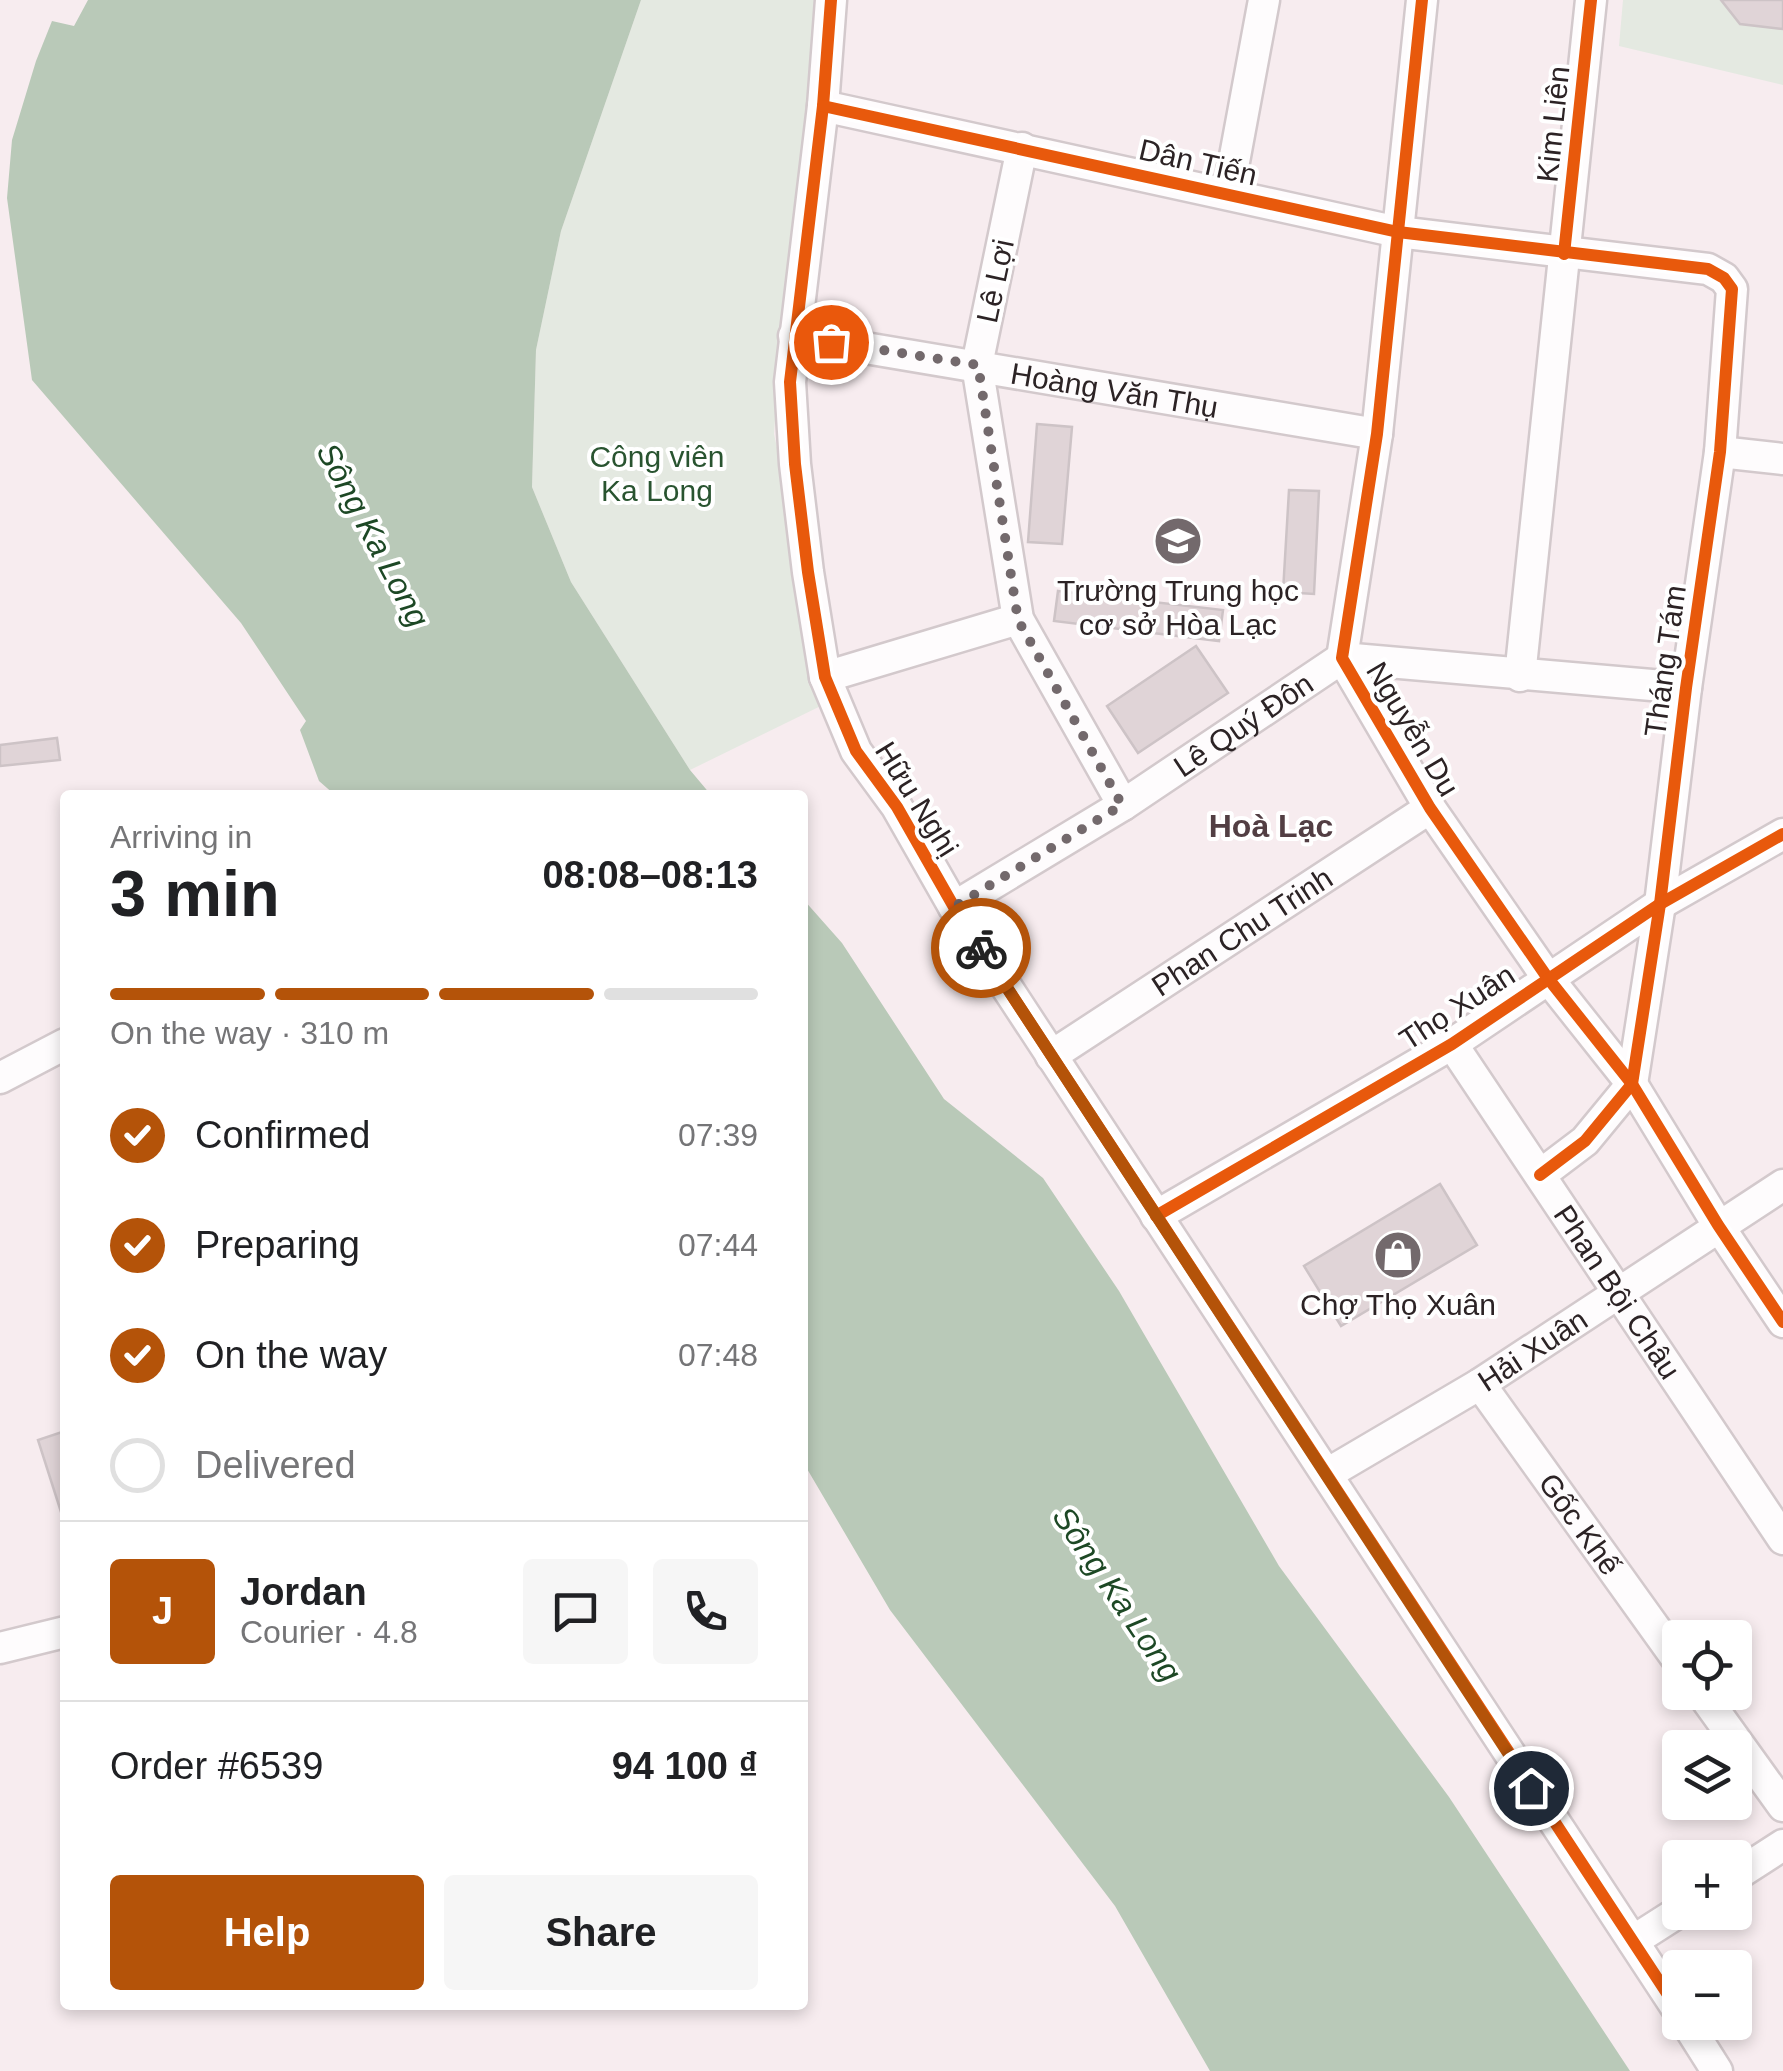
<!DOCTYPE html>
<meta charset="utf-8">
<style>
body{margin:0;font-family:Helvetica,sans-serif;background:#f6f6f6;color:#202124;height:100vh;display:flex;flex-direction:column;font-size:38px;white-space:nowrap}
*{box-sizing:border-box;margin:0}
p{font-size:32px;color:#757577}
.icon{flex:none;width:55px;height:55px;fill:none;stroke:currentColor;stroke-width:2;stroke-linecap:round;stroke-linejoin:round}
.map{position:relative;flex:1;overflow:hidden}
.details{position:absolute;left:60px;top:790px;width:748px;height:1220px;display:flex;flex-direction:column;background:#fff;border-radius:10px;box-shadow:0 5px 15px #0003}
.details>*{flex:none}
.tools{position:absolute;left:1662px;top:1620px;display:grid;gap:20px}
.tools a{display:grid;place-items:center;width:90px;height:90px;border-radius:10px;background:#fff;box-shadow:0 5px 15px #0003;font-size:50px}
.pin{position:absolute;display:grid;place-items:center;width:85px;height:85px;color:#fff;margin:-42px;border:5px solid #fff;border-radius:50%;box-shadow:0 2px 10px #0007}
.courier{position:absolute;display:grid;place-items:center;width:100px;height:100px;margin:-50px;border:8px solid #b45309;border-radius:50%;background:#fff;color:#222;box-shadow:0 2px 12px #0007}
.summary em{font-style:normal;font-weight:700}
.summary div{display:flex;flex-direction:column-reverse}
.summary{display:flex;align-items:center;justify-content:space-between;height:170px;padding:0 50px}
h1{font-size:65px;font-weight:700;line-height:75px}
.bar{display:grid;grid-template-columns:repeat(4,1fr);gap:15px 10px;align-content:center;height:120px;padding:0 50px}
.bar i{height:12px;border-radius:8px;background:#e0e0e0}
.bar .selected{background:#b45309}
.bar p{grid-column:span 4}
.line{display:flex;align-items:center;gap:25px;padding:0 50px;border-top:2px solid #e0e0e0}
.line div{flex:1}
.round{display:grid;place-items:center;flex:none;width:105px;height:105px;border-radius:10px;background:#f6f6f6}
ol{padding:0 50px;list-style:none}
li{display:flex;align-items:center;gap:30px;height:110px}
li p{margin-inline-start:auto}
li .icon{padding:10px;border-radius:50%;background:#b45309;color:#fff;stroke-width:4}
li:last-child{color:#757577}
li i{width:55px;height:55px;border:5px solid #e0e0e0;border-radius:50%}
.action{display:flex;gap:20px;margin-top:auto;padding:20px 50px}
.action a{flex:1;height:115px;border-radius:10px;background:#b45309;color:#fff;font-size:40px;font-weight:700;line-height:115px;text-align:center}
.action a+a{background:#f6f6f6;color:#202124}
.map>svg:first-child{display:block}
.green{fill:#e4e9e1}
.water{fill:#b9c9b8}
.building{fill:#e0d4d7;stroke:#cdc3c6;stroke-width:2.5}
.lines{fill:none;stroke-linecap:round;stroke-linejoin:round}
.minor-casing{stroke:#d3c9cc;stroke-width:35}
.minor{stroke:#fefcfd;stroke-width:30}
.cycleway-casing{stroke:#fff;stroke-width:19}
.cycleway{stroke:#e8590c;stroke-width:12}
.done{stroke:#73696c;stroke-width:10;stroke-dasharray:0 18}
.route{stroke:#b45309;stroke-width:12}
.labels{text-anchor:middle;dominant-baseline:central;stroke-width:8;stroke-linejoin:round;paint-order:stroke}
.street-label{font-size:30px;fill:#2c2325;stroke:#fff}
.park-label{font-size:30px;fill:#295430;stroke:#fff}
.poi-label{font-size:30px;fill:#2c2325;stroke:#fff}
.water-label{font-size:32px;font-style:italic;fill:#1d4825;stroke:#fff}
.neighbourhood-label{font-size:32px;font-weight:bold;fill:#523e43;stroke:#fff}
</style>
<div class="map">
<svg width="1783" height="2071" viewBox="0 0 1783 2071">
<rect width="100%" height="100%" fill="#f7ecef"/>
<!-- green -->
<g class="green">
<polygon points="641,0 839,0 779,363 774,434 833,700 690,770 571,582 532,487 536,350 561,231"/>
<polygon points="1623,0 1783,0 1783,85 1619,46"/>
</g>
<!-- water -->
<g class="water">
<polygon points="88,0 641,0 561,231 536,350 532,487 571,582 690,770 711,795 335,795 319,781 300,730 306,721 241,623 32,380 7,198 12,140 36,61 52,21 74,26"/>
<polygon points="803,899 842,943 944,1099 1043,1178 1119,1291 1279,1566 1449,1797 1630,2071 1210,2071 1115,1906 890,1610 803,1462"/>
</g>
<!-- building -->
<g class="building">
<polygon points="1721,0 1783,0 1783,29 1740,24"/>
<polygon points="1037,424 1072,427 1062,544 1028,542"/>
<polygon points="1289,490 1319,491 1314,594 1283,592"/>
<polygon points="1058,591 1223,610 1219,641 1054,621"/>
<polygon points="1196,646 1228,693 1138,753 1107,706"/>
<polygon points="57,738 60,760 0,766 0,745"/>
<polygon points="1440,1184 1477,1245 1341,1326 1304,1266"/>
<polygon points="65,1431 65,1511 61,1512 38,1440"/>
</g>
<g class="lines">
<!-- minor casing -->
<g class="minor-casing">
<g id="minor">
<polyline points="831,0 823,106 790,382 795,464 808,572 825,677 856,751 897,807 954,907 1680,2013"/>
<polyline points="1422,0 1377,434 1342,658 1430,808 1547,977 1632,1084 1718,1225 1783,1322"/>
<polyline points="823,106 1398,232 1708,269 1724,278 1732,289 1720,452 1686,688 1660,904 1632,1084 1585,1141 1540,1175"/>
<polyline points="1022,148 977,365 1018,619 1123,805"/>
<polyline points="1228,194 1264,0"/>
<path id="s1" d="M794,336l583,98"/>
<polyline points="1720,452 1783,459"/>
<polyline points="1520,676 1591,0"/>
<polyline points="825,677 1018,619"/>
<path id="s2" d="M954,907l169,-102 219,-147 344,30"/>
<path id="s3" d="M1452,1044l331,495"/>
<path id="s4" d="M1051,1056l379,-248"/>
<polyline points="0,1078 65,1044"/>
<polyline points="1156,1216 1452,1044 1660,904 1783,834"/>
<path id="s5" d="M1480,1384l200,279"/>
<path id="s6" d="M1327,1474l153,-90 303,-199"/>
<polyline points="0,1648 65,1632"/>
<polyline points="1701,1692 1783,1806"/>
<polyline points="1735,1876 1783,1845"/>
<polyline points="1633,1941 1680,1911"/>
<polyline points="1686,2022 1717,2071"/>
</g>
</g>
<!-- minor -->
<use href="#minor" class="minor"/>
<!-- cycleway casing -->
<g class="cycleway-casing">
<g id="cycleway">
<polyline points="831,0 823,106 790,382 795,464 808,572 825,677 856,751 897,807 954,907 1680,2013"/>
<polyline points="1422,0 1377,434 1342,658 1430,808 1547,977 1632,1084 1718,1225 1783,1322"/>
<polyline points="823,106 1398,232 1708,269 1724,278 1732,289 1720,452 1686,688 1660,904 1632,1084 1585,1141 1540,1175"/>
<polyline points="1564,254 1591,0"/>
<polyline points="1156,1216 1452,1044 1660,904 1783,834"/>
</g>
</g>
<!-- cycleway -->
<use href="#cycleway" class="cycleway"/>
</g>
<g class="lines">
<!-- done -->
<polyline class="done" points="831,342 978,365 1018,620 1122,805 954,907 981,948"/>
<!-- route -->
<polyline class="route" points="981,948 1531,1788"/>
</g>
<!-- icons -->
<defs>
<g id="school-disc" transform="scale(2.5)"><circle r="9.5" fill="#73696c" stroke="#fff"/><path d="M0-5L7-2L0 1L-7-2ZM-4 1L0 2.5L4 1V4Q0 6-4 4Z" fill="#fff"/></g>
<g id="shop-disc" transform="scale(2.5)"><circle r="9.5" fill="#73696c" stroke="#fff"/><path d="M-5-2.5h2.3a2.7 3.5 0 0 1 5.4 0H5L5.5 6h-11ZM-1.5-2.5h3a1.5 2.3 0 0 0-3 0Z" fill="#fff"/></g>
</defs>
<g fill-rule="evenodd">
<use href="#school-disc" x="1178" y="541"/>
<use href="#shop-disc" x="1398" y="1255"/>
</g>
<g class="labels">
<!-- street labels -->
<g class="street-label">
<text transform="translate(1553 124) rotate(-84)">Kim Liên</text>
<text transform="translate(1198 162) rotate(13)">Dân Tiến</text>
<text transform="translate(995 281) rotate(-78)">Lê Lợi</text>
<text stroke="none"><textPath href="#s1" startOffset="325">Hoàng Văn Thụ</textPath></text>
<text transform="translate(1665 661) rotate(-82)">Tháng Tám</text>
<text stroke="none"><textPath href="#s2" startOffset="342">Lê Quý Đôn</textPath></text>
<text transform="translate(1413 729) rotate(59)">Nguyễn Du</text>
<text transform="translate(917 799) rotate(58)">Hữu Nghị</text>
<text stroke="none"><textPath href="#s4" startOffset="228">Phan Chu Trinh</textPath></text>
<text transform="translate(1457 1007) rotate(-33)">Thọ Xuân</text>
<text stroke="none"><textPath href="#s3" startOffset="298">Phan Bội Châu</textPath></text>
<text stroke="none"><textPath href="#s6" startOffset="240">Hải Xuân</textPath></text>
<text stroke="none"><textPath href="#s5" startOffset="172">Gốc Khế</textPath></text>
</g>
<!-- park labels -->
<g class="park-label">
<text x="657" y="456">Công viên<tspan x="657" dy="34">Ka Long</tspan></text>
</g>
<!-- poi labels -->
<g class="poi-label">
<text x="1178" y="590">Trường Trung học<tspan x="1178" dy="34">cơ sở Hòa Lạc</tspan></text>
<text x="1398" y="1304">Chợ Thọ Xuân</text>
</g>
<!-- water labels -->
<g class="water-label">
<text transform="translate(373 535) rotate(62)">Sông Ka Long</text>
<text transform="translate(1117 1594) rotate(56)">Sông Ka Long</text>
</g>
<!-- neighbourhood labels -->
<g class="neighbourhood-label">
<text x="1271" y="826">Hoà Lạc</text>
</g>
</g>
</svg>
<div class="tools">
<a><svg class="icon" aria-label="locate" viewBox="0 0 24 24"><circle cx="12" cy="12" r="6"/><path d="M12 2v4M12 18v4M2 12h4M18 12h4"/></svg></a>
<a><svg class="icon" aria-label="layers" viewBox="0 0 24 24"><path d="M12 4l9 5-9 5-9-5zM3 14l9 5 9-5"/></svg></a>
<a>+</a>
<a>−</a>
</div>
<div class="pin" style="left:831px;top:342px;background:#ea580c"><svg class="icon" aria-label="bag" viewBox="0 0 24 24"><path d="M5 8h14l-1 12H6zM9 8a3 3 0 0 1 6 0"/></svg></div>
<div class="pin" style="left:1531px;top:1788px;background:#1f2937"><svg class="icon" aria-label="home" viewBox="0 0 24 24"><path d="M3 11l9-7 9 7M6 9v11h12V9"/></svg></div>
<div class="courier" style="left:981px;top:948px"><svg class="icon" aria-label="bike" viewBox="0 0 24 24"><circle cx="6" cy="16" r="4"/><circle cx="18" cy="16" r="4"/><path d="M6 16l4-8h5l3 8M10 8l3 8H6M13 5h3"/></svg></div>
<section class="details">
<div class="summary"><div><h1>3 min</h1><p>Arriving in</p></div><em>08:08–08:13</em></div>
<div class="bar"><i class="selected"></i><i class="selected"></i><i class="selected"></i><i></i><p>On the way · 310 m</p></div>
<ol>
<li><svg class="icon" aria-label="check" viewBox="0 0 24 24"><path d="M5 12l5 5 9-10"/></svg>Confirmed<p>07:39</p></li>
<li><svg class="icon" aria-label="check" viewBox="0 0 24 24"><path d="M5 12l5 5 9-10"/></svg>Preparing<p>07:44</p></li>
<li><svg class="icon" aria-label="check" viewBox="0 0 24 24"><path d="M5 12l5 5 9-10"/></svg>On the way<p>07:48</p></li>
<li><i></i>Delivered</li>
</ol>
<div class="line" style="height:180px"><b class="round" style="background:#b45309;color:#fff">J</b><div><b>Jordan</b><p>Courier · 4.8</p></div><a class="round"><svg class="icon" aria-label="chat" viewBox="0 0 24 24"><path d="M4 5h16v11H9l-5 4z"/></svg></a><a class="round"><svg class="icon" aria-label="phone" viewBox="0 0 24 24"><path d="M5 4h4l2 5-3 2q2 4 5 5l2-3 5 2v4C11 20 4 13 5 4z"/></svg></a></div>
<div class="line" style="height:130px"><div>Order #6539</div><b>94 100 ₫</b></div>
<div class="action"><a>Help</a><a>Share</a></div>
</section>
</div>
